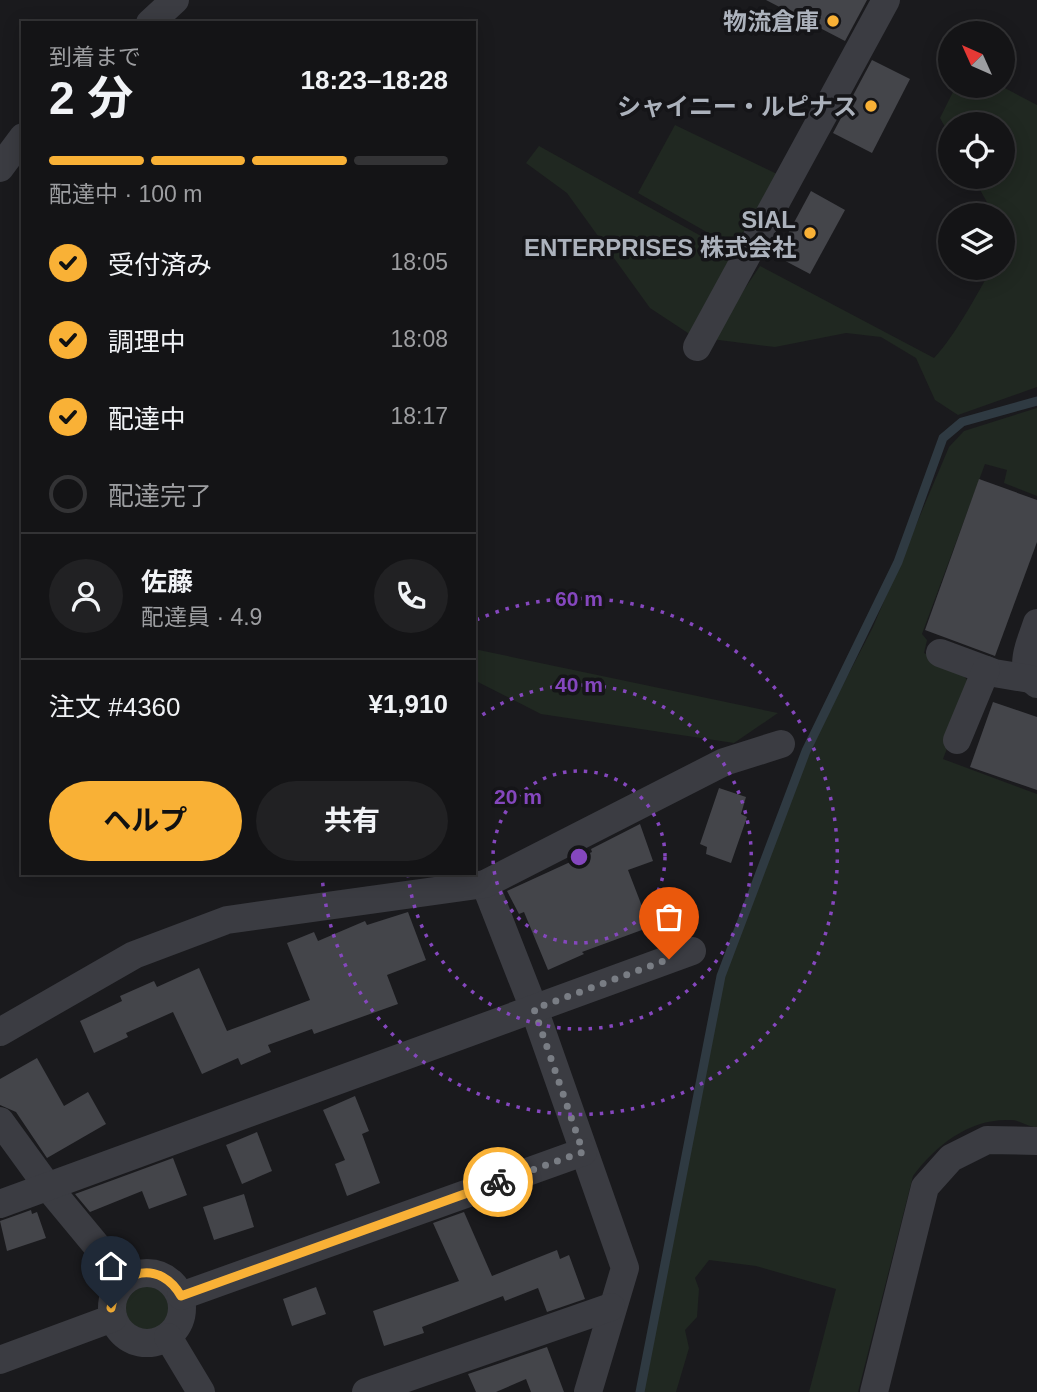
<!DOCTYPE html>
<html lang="ja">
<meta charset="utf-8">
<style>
body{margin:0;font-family:Arial,"Noto Sans JP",sans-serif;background:#212123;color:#f1f3f6;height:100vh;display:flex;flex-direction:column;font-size:26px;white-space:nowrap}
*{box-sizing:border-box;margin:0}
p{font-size:23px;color:#9d9ea1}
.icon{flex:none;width:38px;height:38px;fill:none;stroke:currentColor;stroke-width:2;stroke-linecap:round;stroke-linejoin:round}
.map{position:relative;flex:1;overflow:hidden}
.details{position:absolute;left:21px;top:21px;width:455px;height:854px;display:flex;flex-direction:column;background:#141416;border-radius:0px;box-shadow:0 4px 18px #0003,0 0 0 2px #333335}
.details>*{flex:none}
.needle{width:46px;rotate:315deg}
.buttons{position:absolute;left:938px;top:21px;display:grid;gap:14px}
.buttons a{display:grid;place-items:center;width:77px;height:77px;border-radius:50%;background:#141416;box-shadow:0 4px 18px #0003,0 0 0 2px #333335;font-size:35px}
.pin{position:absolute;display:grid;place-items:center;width:60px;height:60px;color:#fff;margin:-72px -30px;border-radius:50% 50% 50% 0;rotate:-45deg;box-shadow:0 0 7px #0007}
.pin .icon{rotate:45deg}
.courier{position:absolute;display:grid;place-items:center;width:70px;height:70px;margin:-35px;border:5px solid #f9b136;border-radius:50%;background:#fff;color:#222;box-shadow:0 2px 9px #0007}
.summary em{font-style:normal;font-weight:700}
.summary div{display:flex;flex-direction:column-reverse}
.summary{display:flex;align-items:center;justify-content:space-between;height:119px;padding:0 28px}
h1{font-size:46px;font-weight:700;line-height:52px}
.bar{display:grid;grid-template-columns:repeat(4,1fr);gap:10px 7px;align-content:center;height:84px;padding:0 28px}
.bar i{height:9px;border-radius:5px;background:#333335}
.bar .current{background:#f9b136}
.bar p{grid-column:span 4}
.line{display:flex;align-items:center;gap:18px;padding:0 28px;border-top:2px solid #333335}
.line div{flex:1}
.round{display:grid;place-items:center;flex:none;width:74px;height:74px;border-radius:37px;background:#212123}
ol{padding:0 28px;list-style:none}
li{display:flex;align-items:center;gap:21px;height:77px}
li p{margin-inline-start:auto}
li .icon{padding:7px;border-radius:50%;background:#f9b136;color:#111;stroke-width:4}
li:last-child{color:#9d9ea1}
li i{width:38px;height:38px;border:4px solid #333335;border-radius:50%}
.button{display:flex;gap:14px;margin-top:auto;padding:14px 28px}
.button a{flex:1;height:80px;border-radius:42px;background:#f9b136;color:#111;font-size:28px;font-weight:700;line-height:80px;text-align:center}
.button a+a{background:#212123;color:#f1f3f6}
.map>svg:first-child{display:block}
.green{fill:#202821}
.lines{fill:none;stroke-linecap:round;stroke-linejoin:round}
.stream{stroke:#2f3a42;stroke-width:9}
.building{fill:#44454a}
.minor{stroke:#3b3c42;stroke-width:28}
.done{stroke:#797d84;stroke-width:7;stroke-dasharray:0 12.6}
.route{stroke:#f9b136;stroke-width:9}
.ring{fill:none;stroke:#8547be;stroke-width:3.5;stroke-dasharray:3.5 7}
.poi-dot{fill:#f9b136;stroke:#151518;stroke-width:2.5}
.labels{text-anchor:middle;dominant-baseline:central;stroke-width:7;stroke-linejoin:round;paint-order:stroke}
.poi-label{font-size:24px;font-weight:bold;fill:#acb2bc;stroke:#151518;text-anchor:end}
.centre{fill:#8547be;stroke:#151518;stroke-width:3.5}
.ring-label{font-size:21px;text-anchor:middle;font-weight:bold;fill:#8547be;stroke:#151518;stroke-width:7;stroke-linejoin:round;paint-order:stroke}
</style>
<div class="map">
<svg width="1037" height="1392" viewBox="0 0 1037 1392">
<rect width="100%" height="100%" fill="#1a1a1d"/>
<!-- green -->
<g class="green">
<path d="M956,86h45l36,19v282l-79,28 -23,-15 -19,-42 -35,-21 -35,-4 -71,14 -64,-8 49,-73 174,92c21,-22 42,-62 58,-90h11v-53h-9l-21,-38h30v-53h-53v12l-10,-18z"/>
<polygon points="675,125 779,175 740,251 638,193"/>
<polygon points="539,146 737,256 694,337 650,308 567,193 526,163"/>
<path d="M1037,408v88l-33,-13 3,-13 -22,-6 -63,170 5,6 -3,13 36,18 11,14 -28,74 94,35v333c-10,0 -17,-7 -26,-7 -41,-2 -75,25 -98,56l-55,216h-49l27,-103 -80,-23 -47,-6 -14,18 4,11 -2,28 -12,13 4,18 -13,44h-34l82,-414 84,-226 65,-125 76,-180 15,-16z"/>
<polygon points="474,649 778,713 734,743 541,714 474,680"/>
<circle cx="147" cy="1307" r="23"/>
</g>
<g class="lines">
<!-- stream -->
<polyline class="stream" points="640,1392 721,976 806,751 898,562 943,438 962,422 1037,401"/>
</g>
<!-- building -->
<g class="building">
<polygon points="766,0 867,0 845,41"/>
<polygon points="872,60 910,79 872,153 833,133"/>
<polygon points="811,191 845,210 810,274 776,256"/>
<polygon points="979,479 1037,500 1037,542 995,656 925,630"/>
<polygon points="993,702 1037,717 1037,790 970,767"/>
<polygon points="719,788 746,797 741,814 747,817 731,863 706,854 707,847 700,844"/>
<polygon points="640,824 653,861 628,870 650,927 582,952 584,954 548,970 524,912 519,914 507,891 592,852 591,849"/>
<polygon points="408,912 426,960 387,975 398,1004 314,1034 312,1029 268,1045 271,1052 241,1065 238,1058 202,1074 173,1012 126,1033 128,1037 94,1053 80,1021 122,1001 120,996 154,981 157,987 199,968 227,1031 310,1000 287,943 314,932 318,941 365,921 367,925"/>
<polygon points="37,1058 64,1106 88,1092 106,1124 47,1158 16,1112 0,1105 0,1079"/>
<polygon points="355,1096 369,1131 362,1134 380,1183 347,1196 335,1164 345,1160 323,1110"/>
<polygon points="257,1132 272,1171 242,1184 226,1145"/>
<polygon points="173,1158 187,1195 149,1209 142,1191 90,1212 75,1194"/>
<polygon points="244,1194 254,1227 214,1240 203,1207"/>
<polygon points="31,1210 32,1214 37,1212 46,1238 7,1251 0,1221"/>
<polygon points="464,1212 492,1276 557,1250 560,1259 569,1255 585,1299 547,1312 538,1288 505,1301 503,1296 422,1327 424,1333 384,1346 373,1311 459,1281 433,1223"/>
<polygon points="316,1287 326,1314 292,1326 283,1299"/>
<polygon points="547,1347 564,1392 531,1392 526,1379 496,1392 476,1392 468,1374"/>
</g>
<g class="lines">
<!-- minor -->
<g class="minor">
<polyline points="150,23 175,0"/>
<polyline points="0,168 23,137"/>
<polyline points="697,347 886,0"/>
<path d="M1037,623c-6,19 -21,46 0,61"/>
<polyline points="940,653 994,673 1030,679"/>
<polyline points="957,740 986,670"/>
<polyline points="485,884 534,1009 625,1268 588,1392"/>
<polyline points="0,1032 134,955 227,920 485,884 724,762 781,744"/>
<polyline points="0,1121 48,1187 125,1280"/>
<polyline points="0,1204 692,951"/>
<circle cx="147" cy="1308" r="35"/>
<polyline points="181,1296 583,1152"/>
<polyline points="168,1337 201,1392"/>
<polyline points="0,1360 113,1318"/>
<polyline points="366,1392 611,1307"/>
<polyline points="874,1392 925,1187 951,1158 987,1140 1037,1141"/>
</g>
</g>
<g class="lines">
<!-- done -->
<polyline class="done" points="498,1182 583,1152 534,1009 669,959"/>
<!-- route -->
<path class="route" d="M111,1308c7,-41 50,-48 70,-12l317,-114"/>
</g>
<!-- distance rings -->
<g class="ring">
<circle cx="579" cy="857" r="86"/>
<path d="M474 721A172 172 0 1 1 408 873"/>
<path d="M476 620A258 258 0 1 1 322 875"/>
</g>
<!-- markers -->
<g class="poi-dot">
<circle cx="833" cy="21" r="7"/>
<circle cx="871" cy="106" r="7"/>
<circle cx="810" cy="233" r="7"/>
</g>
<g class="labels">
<!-- poi labels -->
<g class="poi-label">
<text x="819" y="21">物流倉庫</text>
<text x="857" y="106">シャイニー・ルピナス</text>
<text x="796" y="219">SIAL<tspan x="796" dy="28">ENTERPRISES 株式会社</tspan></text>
</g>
</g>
<circle cx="579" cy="857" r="10" class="centre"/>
<g class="ring-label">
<text x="579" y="606">60 m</text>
<text x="579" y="692">40 m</text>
<text x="518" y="804">20 m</text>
</g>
</svg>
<div class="buttons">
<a><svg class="needle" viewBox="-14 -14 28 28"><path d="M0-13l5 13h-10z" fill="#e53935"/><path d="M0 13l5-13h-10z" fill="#9d9ea1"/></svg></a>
<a><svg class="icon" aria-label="locate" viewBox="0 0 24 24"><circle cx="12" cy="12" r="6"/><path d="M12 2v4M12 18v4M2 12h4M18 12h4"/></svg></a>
<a><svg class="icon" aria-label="layers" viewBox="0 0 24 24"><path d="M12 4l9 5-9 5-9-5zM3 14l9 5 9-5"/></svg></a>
</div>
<div class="pin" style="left:669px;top:959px;background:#ea580c"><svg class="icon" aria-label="bag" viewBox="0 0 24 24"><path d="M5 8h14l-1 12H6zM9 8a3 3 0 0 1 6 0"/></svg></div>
<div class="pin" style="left:111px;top:1308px;background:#1f2937"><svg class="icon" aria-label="home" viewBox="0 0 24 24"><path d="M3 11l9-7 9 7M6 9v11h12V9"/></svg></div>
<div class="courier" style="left:498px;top:1182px"><svg class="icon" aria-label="bike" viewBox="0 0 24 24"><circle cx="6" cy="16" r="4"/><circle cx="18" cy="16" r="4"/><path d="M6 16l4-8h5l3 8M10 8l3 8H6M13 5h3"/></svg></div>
<section class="details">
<div class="summary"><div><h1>2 分</h1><p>到着まで</p></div><em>18:23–18:28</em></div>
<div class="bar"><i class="current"></i><i class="current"></i><i class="current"></i><i></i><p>配達中 · 100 m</p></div>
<ol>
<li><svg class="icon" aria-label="check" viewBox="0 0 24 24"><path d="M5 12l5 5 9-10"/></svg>受付済み<p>18:05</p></li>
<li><svg class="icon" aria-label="check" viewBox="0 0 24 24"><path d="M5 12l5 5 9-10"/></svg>調理中<p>18:08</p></li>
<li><svg class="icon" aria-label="check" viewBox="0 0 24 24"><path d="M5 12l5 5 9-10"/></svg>配達中<p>18:17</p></li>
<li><i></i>配達完了</li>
</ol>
<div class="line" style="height:126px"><a class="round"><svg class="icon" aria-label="person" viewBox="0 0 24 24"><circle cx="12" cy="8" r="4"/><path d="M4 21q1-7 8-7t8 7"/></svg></a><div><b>佐藤</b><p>配達員 · 4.9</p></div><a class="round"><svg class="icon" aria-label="phone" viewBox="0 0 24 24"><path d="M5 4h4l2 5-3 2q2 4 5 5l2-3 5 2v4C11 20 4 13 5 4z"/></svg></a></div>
<div class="line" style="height:91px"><div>注文 #4360</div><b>¥1,910</b></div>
<div class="button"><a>ヘルプ</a><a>共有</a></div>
</section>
</div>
